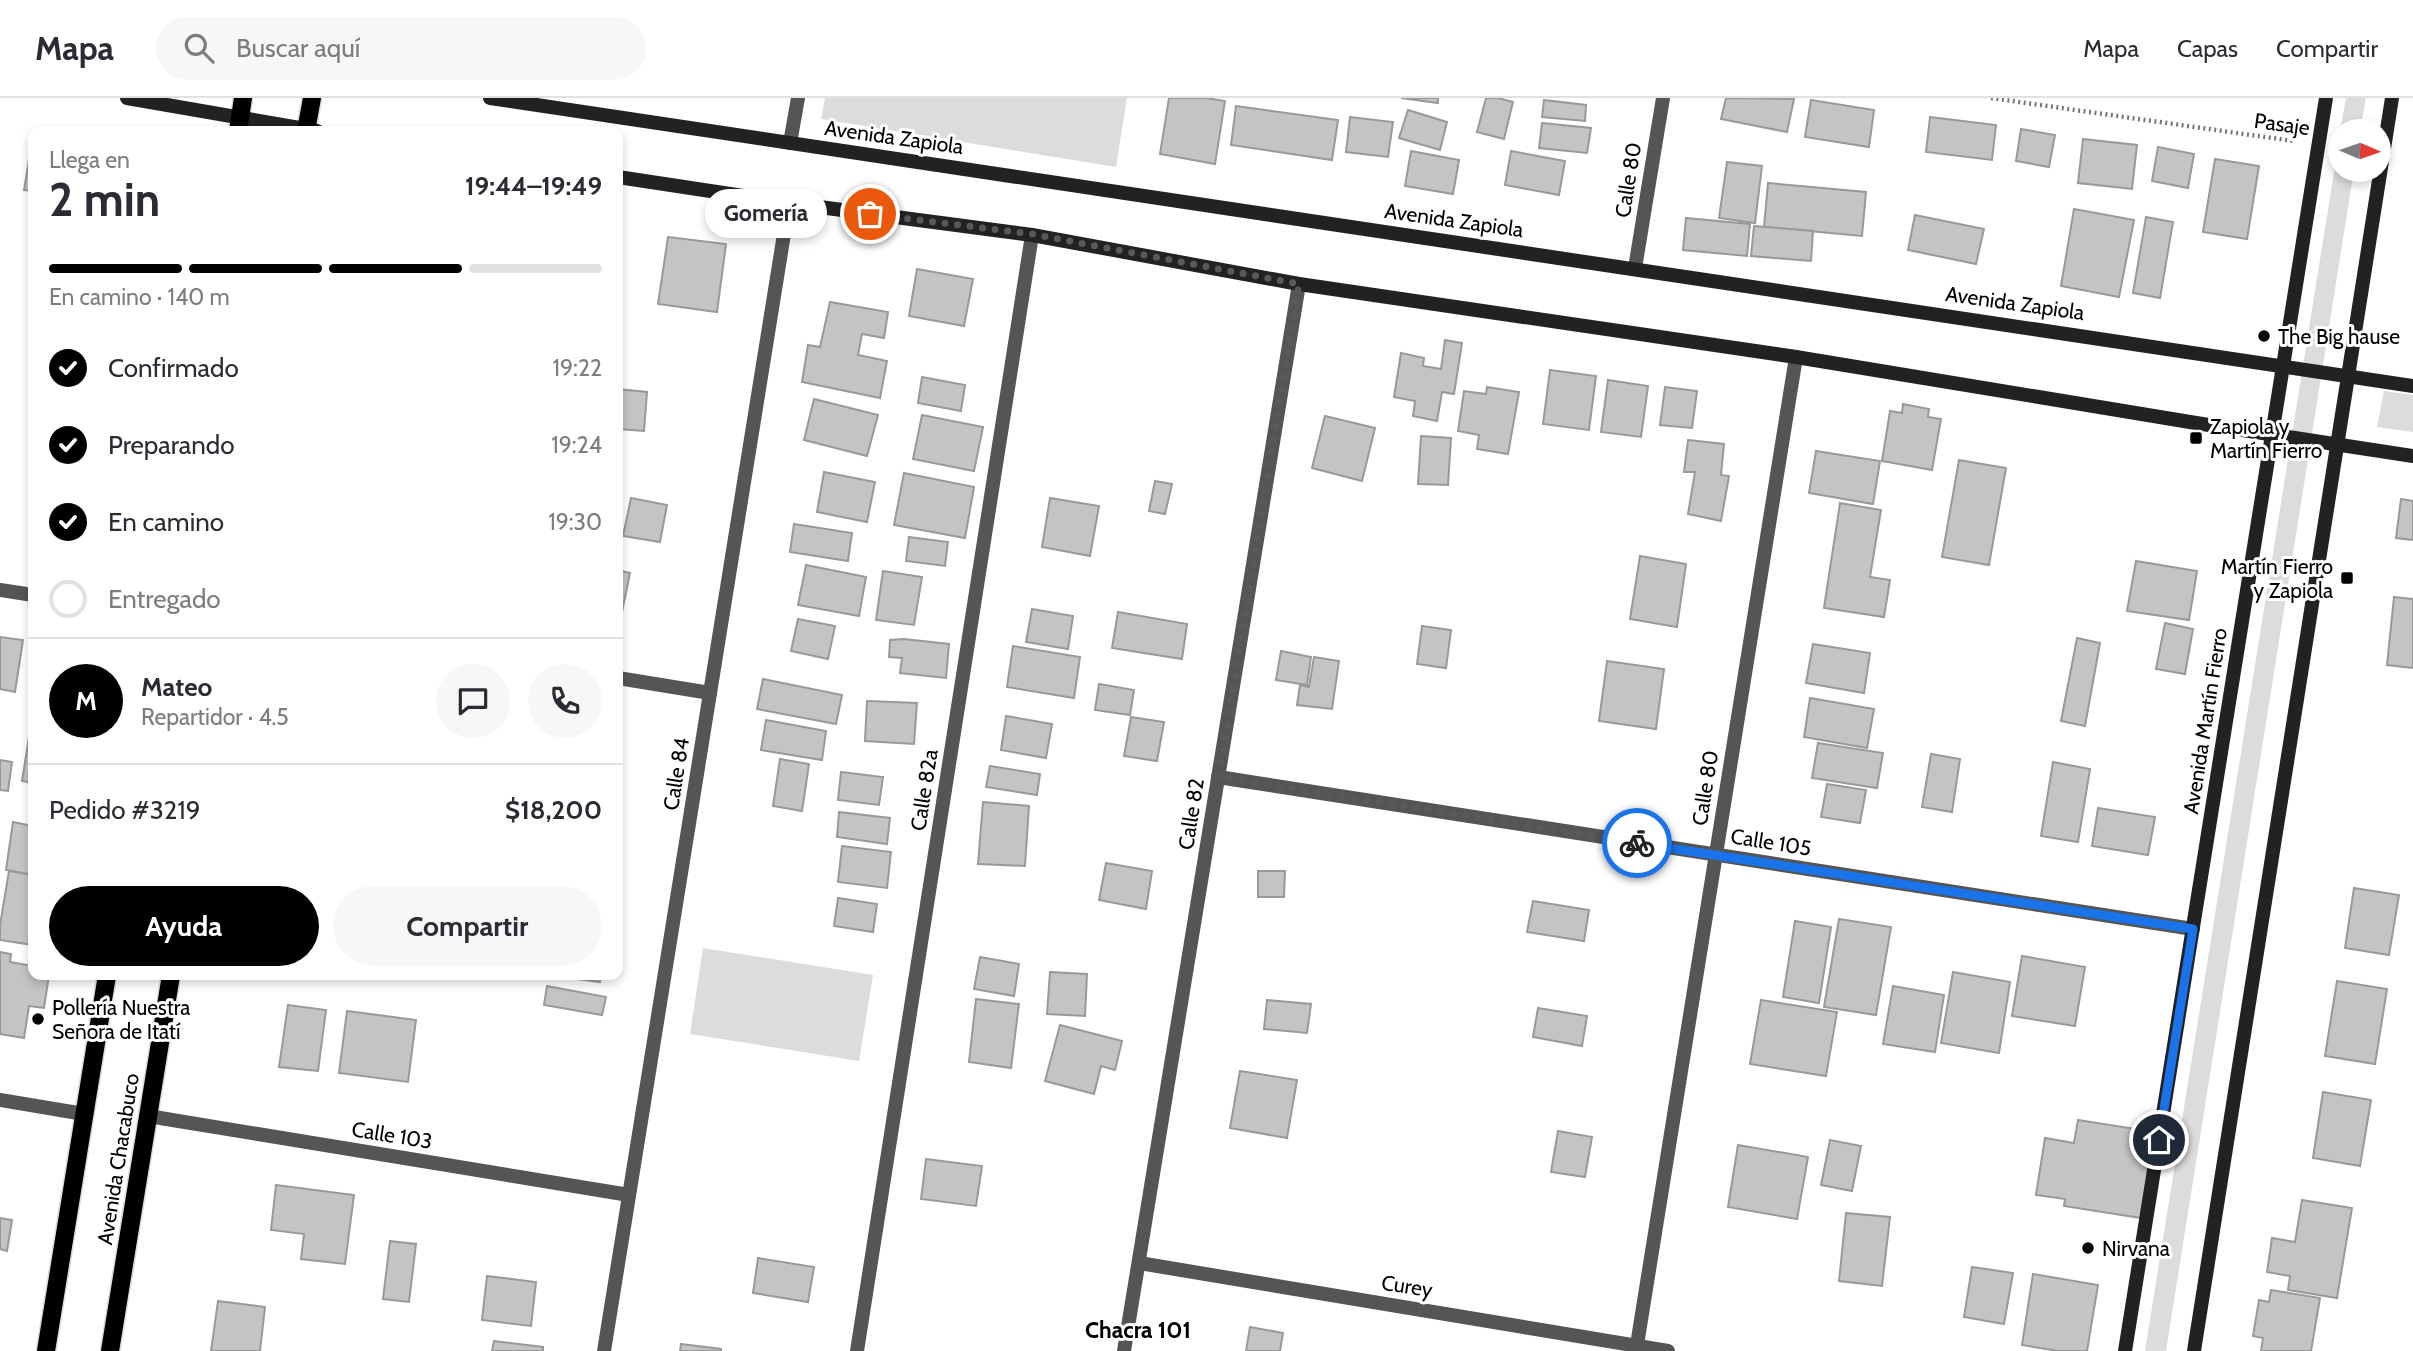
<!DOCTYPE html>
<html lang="es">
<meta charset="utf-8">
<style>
body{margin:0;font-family:Cabin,sans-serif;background:#f7f7f7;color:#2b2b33;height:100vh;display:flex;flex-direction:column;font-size:26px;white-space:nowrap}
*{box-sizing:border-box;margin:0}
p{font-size:23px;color:#7c7c81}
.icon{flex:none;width:38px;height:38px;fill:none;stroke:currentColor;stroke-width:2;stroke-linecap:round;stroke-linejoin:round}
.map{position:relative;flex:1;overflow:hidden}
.sheet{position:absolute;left:28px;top:28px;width:595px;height:854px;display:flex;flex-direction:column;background:#fff;border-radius:14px;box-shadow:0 4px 10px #0003}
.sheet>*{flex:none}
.needle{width:46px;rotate:92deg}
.fabs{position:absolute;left:2328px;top:21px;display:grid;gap:14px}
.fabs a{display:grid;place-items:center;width:63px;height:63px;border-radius:50%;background:#fff;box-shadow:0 4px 10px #0003;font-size:35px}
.pin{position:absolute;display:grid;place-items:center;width:60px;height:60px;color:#fff;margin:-30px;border:4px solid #fff;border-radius:50%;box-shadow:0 2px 7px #0007}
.courier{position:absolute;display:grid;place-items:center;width:70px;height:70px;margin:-35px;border:5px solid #1a73e8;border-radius:50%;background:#fff;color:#222;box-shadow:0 2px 9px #0007}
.bubble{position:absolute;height:49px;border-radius:24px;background:#fff;box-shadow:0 4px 10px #0003;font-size:23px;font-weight:800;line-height:49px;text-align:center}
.head em{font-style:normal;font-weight:800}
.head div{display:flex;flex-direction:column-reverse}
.head{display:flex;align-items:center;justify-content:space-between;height:119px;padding:0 21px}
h1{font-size:46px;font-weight:800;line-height:52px}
.bar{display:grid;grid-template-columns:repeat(4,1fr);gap:10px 7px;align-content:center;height:84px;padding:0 21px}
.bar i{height:9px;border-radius:5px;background:#e1e1e2}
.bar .on{background:#000}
.bar p{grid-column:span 4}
.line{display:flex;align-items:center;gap:18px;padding:0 21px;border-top:2px solid #e1e1e2}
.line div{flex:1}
.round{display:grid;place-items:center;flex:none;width:74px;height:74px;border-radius:37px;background:#f7f7f7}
ol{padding:0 21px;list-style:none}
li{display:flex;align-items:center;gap:21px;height:77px}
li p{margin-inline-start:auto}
li .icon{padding:7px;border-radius:50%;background:#000;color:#fff;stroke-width:4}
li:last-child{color:#7c7c81}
li i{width:38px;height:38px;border:4px solid #e1e1e2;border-radius:50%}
.primary-button{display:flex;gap:14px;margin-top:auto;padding:14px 21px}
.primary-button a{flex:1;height:80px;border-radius:42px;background:#000;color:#fff;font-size:28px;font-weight:800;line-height:80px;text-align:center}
.primary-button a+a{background:#f7f7f7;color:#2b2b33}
header{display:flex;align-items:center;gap:42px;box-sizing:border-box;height:98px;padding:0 35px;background:#fff;border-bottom:2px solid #e1e1e2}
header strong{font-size:33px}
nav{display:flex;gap:38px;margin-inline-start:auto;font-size:24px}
.search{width:490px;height:63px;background:#f7f7f7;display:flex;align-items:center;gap:18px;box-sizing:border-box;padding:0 24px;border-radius:38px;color:#7c7c81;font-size:26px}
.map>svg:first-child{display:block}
.green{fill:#dcdcdc}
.building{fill:#c4c4c4;stroke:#999;stroke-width:2}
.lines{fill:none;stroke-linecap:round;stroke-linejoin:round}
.primary-casing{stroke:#dbdbdb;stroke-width:21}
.path{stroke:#777;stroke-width:4.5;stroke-dasharray:2 3.5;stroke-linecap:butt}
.minor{stroke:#555;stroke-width:14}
.secondary{stroke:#222;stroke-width:14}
.primary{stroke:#000;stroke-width:18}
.done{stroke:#595959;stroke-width:7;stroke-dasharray:0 12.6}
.route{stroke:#1a73e8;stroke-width:9}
.poi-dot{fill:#000;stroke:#fff;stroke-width:2.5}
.labels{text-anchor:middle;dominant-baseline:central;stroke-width:6;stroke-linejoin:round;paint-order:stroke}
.street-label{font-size:21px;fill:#000;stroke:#fff}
.poi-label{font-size:21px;fill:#000;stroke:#fff;text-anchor:start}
.neighbourhood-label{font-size:23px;font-weight:bold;fill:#000;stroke:#fff}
</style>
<header>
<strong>Mapa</strong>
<div class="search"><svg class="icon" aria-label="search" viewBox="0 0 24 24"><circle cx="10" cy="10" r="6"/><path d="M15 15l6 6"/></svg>Buscar aquí</div>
<nav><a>Mapa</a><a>Capas</a><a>Compartir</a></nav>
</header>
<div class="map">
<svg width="2413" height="1253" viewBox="0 0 2413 1253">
<rect width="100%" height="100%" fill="#fff"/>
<!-- green -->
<g class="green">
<polygon points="825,0 1127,0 1116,69 821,21"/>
<polygon points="2346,0 2366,0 2360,33 2340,33"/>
<polygon points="2340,37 2340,72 2354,72 2166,1253 2145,1253"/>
<polygon points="2384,293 2413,297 2413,334 2377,329"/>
<polygon points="703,850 873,877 859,963 690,936"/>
</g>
<!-- building -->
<g class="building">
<polygon points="1169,0 1206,0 1225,3 1215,66 1160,56"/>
<polygon points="1401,0 1438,0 1438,5"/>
<polygon points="1486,0 1498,0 1513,4 1504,41 1477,34"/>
<polygon points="1726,0 1794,1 1787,34 1721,21"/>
<polygon points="1544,2 1586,7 1585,23 1542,19"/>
<polygon points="1811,2 1874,12 1869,49 1805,39"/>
<polygon points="1236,8 1338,22 1332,62 1231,47"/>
<polygon points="1408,12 1447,24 1440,52 1399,40"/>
<polygon points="1350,19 1393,24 1388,59 1346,54"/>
<polygon points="1930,19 1996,27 1992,62 1926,54"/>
<polygon points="1542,25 1591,30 1587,55 1539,50"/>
<polygon points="2021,31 2055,37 2049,69 2016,63"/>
<polygon points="33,37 33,93 24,92"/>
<polygon points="2083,41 2137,47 2132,91 2078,85"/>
<polygon points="2158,49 2194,56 2188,90 2152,83"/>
<polygon points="1411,53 1459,62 1453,96 1405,88"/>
<polygon points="1511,53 1565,63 1559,97 1505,87"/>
<polygon points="2215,61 2259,68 2247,141 2203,134"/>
<polygon points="1727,64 1762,68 1755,125 1719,120"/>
<polygon points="1768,85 1866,94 1862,138 1764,129"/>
<polygon points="2074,111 2134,122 2119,199 2061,188"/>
<polygon points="1915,117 1984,131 1976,166 1908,152"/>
<polygon points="2146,119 2173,124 2160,200 2133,195"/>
<polygon points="1686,120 1750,126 1747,158 1683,152"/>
<polygon points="1754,128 1813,133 1811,163 1751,158"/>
<polygon points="668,139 726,146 717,214 658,206"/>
<polygon points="917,171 973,181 964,228 909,218"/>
<polygon points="830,204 888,214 884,240 862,236 858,257 887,263 880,300 802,284 808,247 820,249"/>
<polygon points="1445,242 1462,245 1454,296 1442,294 1437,323 1413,318 1415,303 1394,299 1401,255 1424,260 1423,268 1441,271"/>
<polygon points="1550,272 1596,278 1589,332 1543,326"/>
<polygon points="922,279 965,287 961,313 918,305"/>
<polygon points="1608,282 1648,288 1641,339 1601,334"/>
<polygon points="1487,289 1519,294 1508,356 1477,351 1479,337 1458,333 1464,293 1486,296"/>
<polygon points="1665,289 1697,293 1692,330 1660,327"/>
<polygon points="618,291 647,294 644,333 618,331"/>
<polygon points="814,301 878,317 867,358 804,342"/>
<polygon points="1903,306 1929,311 1928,319 1941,321 1932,372 1882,363 1890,313 1902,315"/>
<polygon points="922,317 983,329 974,373 913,361"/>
<polygon points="1325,318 1375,330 1362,383 1312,370"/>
<polygon points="1421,338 1451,340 1448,387 1418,386"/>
<polygon points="1688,342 1724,346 1721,377 1729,378 1721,423 1688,416 1695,374 1684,374"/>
<polygon points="1816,353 1880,363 1873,406 1809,395"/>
<polygon points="1959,362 2006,370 1989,467 1942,459"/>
<polygon points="824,374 875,384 867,424 817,414"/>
<polygon points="904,375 974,389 965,440 894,427"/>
<polygon points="1155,383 1172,386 1165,416 1149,413"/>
<polygon points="631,400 667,407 660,444 623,438"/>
<polygon points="1050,400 1099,408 1090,458 1042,449"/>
<polygon points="2401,401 2413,403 2413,442 2396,440"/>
<polygon points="1840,405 1881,412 1870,479 1890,482 1884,519 1824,510"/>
<polygon points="794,426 852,435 848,463 790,454"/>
<polygon points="909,439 948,444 945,468 906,463"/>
<polygon points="1640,458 1686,466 1677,529 1630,521"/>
<polygon points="2136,463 2197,473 2189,522 2127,513"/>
<polygon points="806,467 866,479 859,518 798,507"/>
<polygon points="618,472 630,475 622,514 618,514"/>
<polygon points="883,473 922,479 914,527 876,522"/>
<polygon points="2394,499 2413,501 2413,570 2387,567"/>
<polygon points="1032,511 1073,518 1068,551 1026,544"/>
<polygon points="1118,514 1187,526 1182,561 1112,550"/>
<polygon points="798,521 835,528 828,561 791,553"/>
<polygon points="2165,525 2193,531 2185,576 2156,571"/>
<polygon points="1422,528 1451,532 1446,570 1417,566"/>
<polygon points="0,539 23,542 15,594 0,591"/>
<polygon points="2077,540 2100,545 2085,628 2061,623"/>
<polygon points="904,541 949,546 946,580 900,575 902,560 889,559 890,542"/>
<polygon points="1813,546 1870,555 1864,595 1806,585"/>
<polygon points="1013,548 1080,559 1074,600 1007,589"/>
<polygon points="1281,553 1311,559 1307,587 1276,582"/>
<polygon points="1314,559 1339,563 1332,611 1297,607 1300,587 1309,589"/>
<polygon points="1607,563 1664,571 1656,631 1599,623"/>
<polygon points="763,581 842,597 836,626 757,611"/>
<polygon points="1099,586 1134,592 1130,617 1095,612"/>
<polygon points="1810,600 1874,611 1867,650 1804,639"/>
<polygon points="867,603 917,605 914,646 865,643"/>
<polygon points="1006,618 1052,626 1046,660 1001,652"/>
<polygon points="1131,619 1164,624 1157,663 1124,658"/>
<polygon points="32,620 33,620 33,685 22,683"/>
<polygon points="766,622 826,633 822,662 761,652"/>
<polygon points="1818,645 1883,655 1877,690 1812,680"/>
<polygon points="1931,656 1960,661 1952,714 1922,709"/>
<polygon points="780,661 809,666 802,713 773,708"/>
<polygon points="0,662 12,664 8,693 0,692"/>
<polygon points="2053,664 2090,671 2078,744 2041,738"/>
<polygon points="990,668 1040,676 1037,697 986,689"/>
<polygon points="841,674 883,679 879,707 838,702"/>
<polygon points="1827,686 1866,692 1860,725 1821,719"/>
<polygon points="983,704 1029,708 1025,768 978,766"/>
<polygon points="2098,710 2155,719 2148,757 2092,748"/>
<polygon points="839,714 890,720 887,746 837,739"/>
<polygon points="13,724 33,728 33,777 6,772"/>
<polygon points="842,748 891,754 887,790 838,784"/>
<polygon points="1106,765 1152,773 1146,811 1099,802"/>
<polygon points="9,773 33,777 33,847 0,842 0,827"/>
<polygon points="1258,773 1285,773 1284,799 1258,799"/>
<polygon points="2354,790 2399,797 2389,857 2345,850"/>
<polygon points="838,800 877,806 873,834 834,828"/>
<polygon points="1533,803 1589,812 1584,843 1527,834"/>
<polygon points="1839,821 1891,829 1876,917 1824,909"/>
<polygon points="1795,823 1831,829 1819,905 1783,899"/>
<polygon points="0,854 11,856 10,864 33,868 33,877 49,877 44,910 29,908 24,940 0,936"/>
<polygon points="2022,858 2085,869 2075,928 2012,918"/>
<polygon points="980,859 1019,866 1014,898 974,891"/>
<polygon points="1050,874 1087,876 1085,918 1047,916"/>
<polygon points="1953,874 2010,884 1999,955 1941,945"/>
<polygon points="549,877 601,877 600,884"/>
<polygon points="2337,883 2387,891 2375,966 2325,958"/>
<polygon points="547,888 606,899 602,917 544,907"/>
<polygon points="1893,888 1944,897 1935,954 1883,946"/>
<polygon points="976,901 1019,906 1011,970 969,964"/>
<polygon points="1267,902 1311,906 1307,935 1264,931"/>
<polygon points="1761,902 1837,914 1826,978 1750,966"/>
<polygon points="288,907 326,912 318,973 279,969"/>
<polygon points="1538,910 1587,918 1582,948 1533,939"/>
<polygon points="347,913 416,922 408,984 339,975"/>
<polygon points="1060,927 1122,943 1115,972 1101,968 1094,996 1045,983"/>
<polygon points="1240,973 1297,982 1287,1040 1230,1030"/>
<polygon points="2323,994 2371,1002 2360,1068 2313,1060"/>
<polygon points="2078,1022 2155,1034 2141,1120 2064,1108 2065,1101 2036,1097 2045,1040 2074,1045"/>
<polygon points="1558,1033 1592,1039 1585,1079 1551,1074"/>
<polygon points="1830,1042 1861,1048 1852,1093 1821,1087"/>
<polygon points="1738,1047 1808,1059 1797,1121 1728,1109"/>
<polygon points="926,1061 982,1068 976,1108 921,1101"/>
<polygon points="276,1087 354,1097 345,1166 301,1161 304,1136 271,1132"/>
<polygon points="2302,1102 2352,1110 2337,1200 2288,1192 2290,1178 2267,1174 2272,1140 2295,1144"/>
<polygon points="1846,1115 1890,1119 1882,1188 1839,1183"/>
<polygon points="0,1120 12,1122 7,1153 0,1151"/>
<polygon points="390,1143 416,1146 409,1204 383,1201"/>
<polygon points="758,1160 814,1169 808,1204 753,1195"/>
<polygon points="1972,1169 2013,1175 2004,1226 1964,1219"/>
<polygon points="2033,1176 2098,1187 2087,1253 2058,1253 2022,1247"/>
<polygon points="487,1178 536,1184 531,1228 482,1222"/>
<polygon points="2271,1192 2320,1200 2311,1253 2261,1253 2263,1240 2253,1238 2259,1202 2269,1204"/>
<polygon points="218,1203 265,1209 260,1253 211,1253"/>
<polygon points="1250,1229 1283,1235 1280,1253 1246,1253"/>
<polygon points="494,1243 543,1249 543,1253 492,1253"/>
<polygon points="681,1246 721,1251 721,1253 680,1253"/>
</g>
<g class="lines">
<!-- primary casing -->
<g class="primary-casing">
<g id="primary">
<polyline points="238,33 243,0"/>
<polyline points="306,33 312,0"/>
<polyline points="46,1253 107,877"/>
<polyline points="110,1253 171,877"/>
</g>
</g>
<!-- path -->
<polyline class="path" points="1991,0 2293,43"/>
<!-- minor -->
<g class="minor">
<polyline points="790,45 798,0"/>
<polyline points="1635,170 1663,0"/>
<polyline points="0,492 33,497"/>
<polyline points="618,580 710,595"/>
<polyline points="1218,679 2193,831"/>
<polyline points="0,1002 84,1016"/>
<polyline points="148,1018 629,1097"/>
<polyline points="1139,1165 1668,1253"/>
<polyline points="604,1253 789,105"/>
<polyline points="857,1253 1032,137"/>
<polyline points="1124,1253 1299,186"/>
<polyline points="1636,1253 1796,259"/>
</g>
<!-- secondary -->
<g class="secondary">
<polyline points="127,0 317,33"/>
<polyline points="490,0 2413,288"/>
<polyline points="618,79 789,105 1032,137 1299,186 1796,259 2196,325 2413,358"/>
<polyline points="2125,1253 2326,0"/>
<polyline points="2194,1253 2392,0"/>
</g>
<!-- primary -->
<use href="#primary" class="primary"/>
</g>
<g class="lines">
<!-- done -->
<polyline class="done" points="870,116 1032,136 1299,186 1219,679 1637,745"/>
<!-- route -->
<polyline class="route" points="1637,745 2193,831 2159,1042"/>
</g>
<!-- markers -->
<g class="poi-dot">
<circle cx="2264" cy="238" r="7"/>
<rect x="2189" y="333" width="14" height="14" rx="3.5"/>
<rect x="2340" y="473" width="14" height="14" rx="3.5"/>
<circle cx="38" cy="921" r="7"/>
<circle cx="2088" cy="1150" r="7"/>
</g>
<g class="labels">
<!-- street labels -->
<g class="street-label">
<text transform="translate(2282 26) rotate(8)">Pasaje</text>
<text transform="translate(894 39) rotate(8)">Avenida Zapiola</text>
<text transform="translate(1628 82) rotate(-81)">Calle 80</text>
<text transform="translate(1454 122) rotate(8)">Avenida Zapiola</text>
<text transform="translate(2015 205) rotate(8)">Avenida Zapiola</text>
<text transform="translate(2205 623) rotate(-81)">Avenida Martín Fierro</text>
<text transform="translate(676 676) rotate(-81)">Calle 84</text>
<text transform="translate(1705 690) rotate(-81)">Calle 80</text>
<text transform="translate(924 692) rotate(-81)">Calle 82a</text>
<text transform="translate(1191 716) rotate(-81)">Calle 82</text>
<text transform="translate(1771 744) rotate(9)">Calle 105</text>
<text transform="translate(392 1037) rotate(9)">Calle 103</text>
<text transform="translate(118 1061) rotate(-81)">Avenida Chacabuco</text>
<text transform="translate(1407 1188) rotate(9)">Curey</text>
</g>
<!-- poi labels -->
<g class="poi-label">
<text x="2278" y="238">The Big hause</text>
<text x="2210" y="328">Zapiola y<tspan x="2210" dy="24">Martín Fierro</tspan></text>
<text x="2333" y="468" text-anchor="end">Martín Fierro<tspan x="2333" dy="24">y Zapiola</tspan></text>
<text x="52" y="909">Pollería Nuestra<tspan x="52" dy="24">Señora de Itatí</tspan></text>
<text x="2102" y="1150">Nirvana</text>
</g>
<!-- neighbourhood labels -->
<g class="neighbourhood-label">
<text x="1138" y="1232">Chacra 101</text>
</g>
</g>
</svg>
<div class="fabs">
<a><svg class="needle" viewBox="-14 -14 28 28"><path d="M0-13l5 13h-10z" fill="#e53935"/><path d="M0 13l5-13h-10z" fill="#7c7c81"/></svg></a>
</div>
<div class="pin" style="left:870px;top:116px;background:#ea580c"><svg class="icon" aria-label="bag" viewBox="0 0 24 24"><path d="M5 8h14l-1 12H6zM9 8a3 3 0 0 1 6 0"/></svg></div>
<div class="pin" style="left:2159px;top:1042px;background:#1f2937"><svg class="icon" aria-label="home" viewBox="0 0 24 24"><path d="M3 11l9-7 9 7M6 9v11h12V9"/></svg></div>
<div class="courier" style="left:1637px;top:745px"><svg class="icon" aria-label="bike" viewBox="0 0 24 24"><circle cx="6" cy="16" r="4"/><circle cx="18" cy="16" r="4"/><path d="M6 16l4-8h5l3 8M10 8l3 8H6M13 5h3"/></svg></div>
<div class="bubble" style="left:705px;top:91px;width:122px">Gomería</div>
<section class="sheet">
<div class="head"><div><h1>2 min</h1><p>Llega en</p></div><em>19:44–19:49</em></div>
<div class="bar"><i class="on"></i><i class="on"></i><i class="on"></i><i></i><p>En camino · 140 m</p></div>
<ol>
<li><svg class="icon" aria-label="check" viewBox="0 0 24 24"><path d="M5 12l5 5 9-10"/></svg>Confirmado<p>19:22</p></li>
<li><svg class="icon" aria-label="check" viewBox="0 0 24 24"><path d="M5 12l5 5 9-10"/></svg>Preparando<p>19:24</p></li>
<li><svg class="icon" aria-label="check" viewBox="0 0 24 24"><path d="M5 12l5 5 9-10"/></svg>En camino<p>19:30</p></li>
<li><i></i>Entregado</li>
</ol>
<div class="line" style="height:126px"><b class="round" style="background:#000;color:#fff">M</b><div><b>Mateo</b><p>Repartidor · 4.5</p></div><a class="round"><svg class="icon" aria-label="chat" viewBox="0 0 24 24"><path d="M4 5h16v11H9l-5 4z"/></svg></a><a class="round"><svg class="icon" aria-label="phone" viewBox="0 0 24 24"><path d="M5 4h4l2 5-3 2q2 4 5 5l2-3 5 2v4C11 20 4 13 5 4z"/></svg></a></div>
<div class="line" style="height:91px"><div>Pedido #3219</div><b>$18,200</b></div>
<div class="primary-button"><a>Ayuda</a><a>Compartir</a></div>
</section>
</div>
